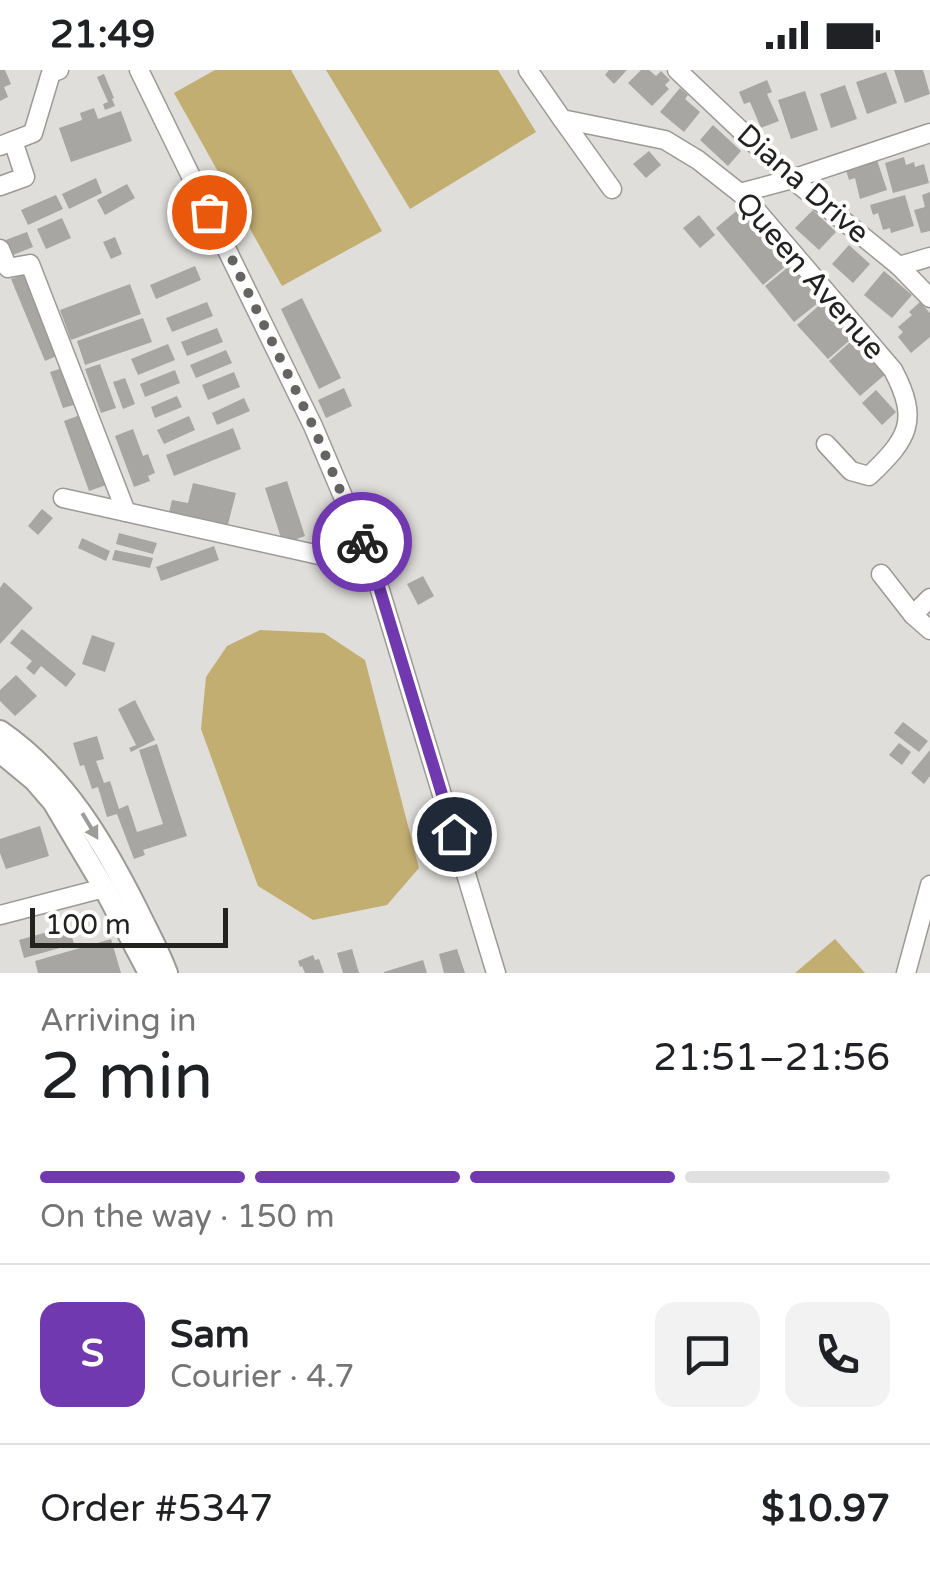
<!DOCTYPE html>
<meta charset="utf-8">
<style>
body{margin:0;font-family:"Varela Round",sans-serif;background:#f2f2f2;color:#202124;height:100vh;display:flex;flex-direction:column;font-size:38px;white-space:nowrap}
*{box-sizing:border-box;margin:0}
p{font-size:32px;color:#757577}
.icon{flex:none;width:55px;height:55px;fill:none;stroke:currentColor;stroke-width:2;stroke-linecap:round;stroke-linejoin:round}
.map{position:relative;height:903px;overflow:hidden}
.sheet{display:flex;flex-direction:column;background:#fff;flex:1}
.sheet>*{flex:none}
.scale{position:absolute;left:30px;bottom:25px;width:198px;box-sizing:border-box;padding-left:10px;border:5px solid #222221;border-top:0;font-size:28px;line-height:35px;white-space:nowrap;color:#222221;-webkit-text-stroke:8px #fff;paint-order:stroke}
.pin{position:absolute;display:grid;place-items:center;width:85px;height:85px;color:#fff;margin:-42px;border:5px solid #fff;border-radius:50%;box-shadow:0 2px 10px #0007}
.courier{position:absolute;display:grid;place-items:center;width:100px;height:100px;margin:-50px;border:8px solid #7139af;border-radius:50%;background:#fff;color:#222;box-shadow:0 2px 12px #0007}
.overview em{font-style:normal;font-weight:600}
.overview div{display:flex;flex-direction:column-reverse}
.overview{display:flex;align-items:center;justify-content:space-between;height:170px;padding:0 40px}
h1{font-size:65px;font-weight:600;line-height:75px}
.bar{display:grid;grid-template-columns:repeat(4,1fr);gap:15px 10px;align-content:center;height:120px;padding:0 40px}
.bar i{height:12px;border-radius:8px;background:#e0e0e0}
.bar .on{background:#7139af}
.bar p{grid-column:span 4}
.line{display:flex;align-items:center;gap:25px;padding:0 40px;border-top:2px solid #e0e0e0}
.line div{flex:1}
.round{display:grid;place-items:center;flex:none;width:105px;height:105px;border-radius:20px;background:#f2f2f2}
.status{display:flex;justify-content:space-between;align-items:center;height:70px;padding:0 50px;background:#fff;direction:ltr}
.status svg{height:28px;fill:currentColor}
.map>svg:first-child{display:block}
.green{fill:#c3ae71}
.building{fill:#a7a6a2}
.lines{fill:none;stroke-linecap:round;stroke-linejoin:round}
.minor-casing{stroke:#9b9a97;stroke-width:21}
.major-casing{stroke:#9b9a97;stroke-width:24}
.minor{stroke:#fff;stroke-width:18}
.major{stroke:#fff;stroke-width:20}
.oneway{fill:#9c9c9b}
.done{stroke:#646462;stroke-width:10;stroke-dasharray:0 18}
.route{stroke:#7139af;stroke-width:12}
.labels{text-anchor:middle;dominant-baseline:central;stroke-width:8;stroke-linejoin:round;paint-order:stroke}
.street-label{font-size:30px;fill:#222221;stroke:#fff}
</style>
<div class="status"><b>21:49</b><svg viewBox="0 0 49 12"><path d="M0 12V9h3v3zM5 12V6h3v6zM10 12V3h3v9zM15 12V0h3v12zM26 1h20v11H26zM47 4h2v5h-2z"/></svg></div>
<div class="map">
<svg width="930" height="903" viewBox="0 0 930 903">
<rect width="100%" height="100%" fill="#dfdeda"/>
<!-- green -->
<g class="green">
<polygon points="215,0 291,0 382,161 282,216 174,23"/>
<polygon points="326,0 498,0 536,62 410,139"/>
<polygon points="260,560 324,563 365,590 419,798 387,835 313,850 258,816 201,659 206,607 227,576"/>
<polygon points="835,869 865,903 795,903"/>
</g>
<!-- building -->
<g class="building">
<polygon points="0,0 5,0 11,14 4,17 8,27 0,31"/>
<polygon points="609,0 627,0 614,14 605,5"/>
<polygon points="641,0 649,0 656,6 661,1 670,10 665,15 669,19 652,36 628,13"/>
<polygon points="894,0 923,0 930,24 905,33"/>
<polygon points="886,2 897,33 867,44 856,12"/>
<polygon points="104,4 114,28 112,29 115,36 105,40 103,34 108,32 97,7"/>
<polygon points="767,10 772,22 767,24 779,51 761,58 750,32 744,34 739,22"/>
<polygon points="845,15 857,49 831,58 820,24"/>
<polygon points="680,18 688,25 685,29 700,42 684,62 660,42"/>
<polygon points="805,21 818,60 791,69 778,30"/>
<polygon points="94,38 98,49 121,41 132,71 71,92 59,58 82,50 80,43"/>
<polygon points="713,55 741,81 728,96 700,70"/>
<polygon points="649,81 661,95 646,108 633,94"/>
<polygon points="904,87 906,95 914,92 915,97 924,94 929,113 893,123 885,93"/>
<polygon points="877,90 887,120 860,129 855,108 849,110 846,100"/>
<polygon points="96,108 102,123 69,139 62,124"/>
<polygon points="127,114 135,128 105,145 97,130"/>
<polygon points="930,122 930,161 921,163 914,140 925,137 922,125"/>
<polygon points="56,125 63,139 28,155 21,140"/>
<polygon points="905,125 914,156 891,163 890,158 883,160 878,143 873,145 870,135"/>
<polygon points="746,133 793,190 763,215 716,158"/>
<polygon points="813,140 836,162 819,180 795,158"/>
<polygon points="699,145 715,165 700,178 683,158"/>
<polygon points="62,148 71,168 46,179 37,159"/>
<polygon points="27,162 33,177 8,187 3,171"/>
<polygon points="115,167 122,184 111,189 103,172"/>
<polygon points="849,175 870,194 853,213 832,194"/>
<polygon points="793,193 823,229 794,252 765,216"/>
<polygon points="195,196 201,210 156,229 150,215"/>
<polygon points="884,201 912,225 892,248 864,225"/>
<polygon points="24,204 59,285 45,291 11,209"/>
<polygon points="130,214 141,244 71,270 60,240"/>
<polygon points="302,228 341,308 319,319 281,239"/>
<polygon points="825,230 856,265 828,289 797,255"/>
<polygon points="207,232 213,246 172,262 166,248"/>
<polygon points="920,232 930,243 930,267 911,283 898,267 903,262 898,257 912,245 909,242"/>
<polygon points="143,248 152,272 85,295 77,271"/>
<polygon points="217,258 223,272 187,286 181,272"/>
<polygon points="857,266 888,302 860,326 829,291"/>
<polygon points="168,274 175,290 138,305 131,289"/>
<polygon points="226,280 232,293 196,308 190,295"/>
<polygon points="100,294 116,338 101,343 85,299"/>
<polygon points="65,297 77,334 63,338 50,302"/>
<polygon points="175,300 180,313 145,327 140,314"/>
<polygon points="234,302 240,317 208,330 202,315"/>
<polygon points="125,308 135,334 123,339 113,312"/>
<polygon points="344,318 352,336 326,348 318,330"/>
<polygon points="876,320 896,342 882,355 862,333"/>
<polygon points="177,326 182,337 155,348 151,337"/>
<polygon points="244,328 250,341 217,355 212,343"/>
<polygon points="80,345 106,415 89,421 64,351"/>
<polygon points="189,346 195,360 164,374 157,360"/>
<polygon points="233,358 241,379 174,406 166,385"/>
<polygon points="133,359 143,386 148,384 155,403 148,406 150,411 134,417 115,366"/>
<polygon points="287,411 305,466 283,474 265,418"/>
<polygon points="193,413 236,423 226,462 168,447 172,430 188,433"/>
<polygon points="42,439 53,448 38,465 28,456"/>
<polygon points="119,463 157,473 153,484 116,474"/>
<polygon points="82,468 110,481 106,491 78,478"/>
<polygon points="214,476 219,490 161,511 156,497"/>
<polygon points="115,480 153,488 150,498 112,490"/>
<polygon points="423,506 434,526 418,535 407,514"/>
<polygon points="4,512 33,538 0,574 0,518"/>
<polygon points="22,559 76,604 66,617 41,596 34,605 26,598 32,591 10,573"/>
<polygon points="92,565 115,573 105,602 82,594"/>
<polygon points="16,605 37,626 15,646 0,631 0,620"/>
<polygon points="135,630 155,670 131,682 129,678 136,675 118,639"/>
<polygon points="903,652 928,671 919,682 894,663"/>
<polygon points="97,666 104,689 96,691 104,713 110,711 119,739 128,735 137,762 163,754 139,680 157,674 187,766 143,780 145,785 134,789 117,744 107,747 98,717 92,719 84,695 80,696 73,673"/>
<polygon points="899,673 911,682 902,695 889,685"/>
<polygon points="930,680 930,706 924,714 911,703"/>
<polygon points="40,756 49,786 6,799 0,783 0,769"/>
<polygon points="69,856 74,874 24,888 19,870"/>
<polygon points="111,869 121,903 38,903 35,891"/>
<polygon points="352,879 359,903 343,903 337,883"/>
<polygon points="457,879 465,903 444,903 439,884"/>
<polygon points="313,885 315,890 319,889 324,903 305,903 302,896 300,897 298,891"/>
<polygon points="423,890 427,903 384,903 384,902"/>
</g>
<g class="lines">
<!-- minor casing -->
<g class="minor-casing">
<g id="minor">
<polyline points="139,0 313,356 373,497 496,903"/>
<path d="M528,0l34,49 103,21 33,20 47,37 148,173c27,51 15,69 -24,106l-18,-5 -25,-27"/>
<polyline points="677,0 792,109 899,196 930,228"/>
<polyline points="562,49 612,119"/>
<polyline points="0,76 33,63 51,3 59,0"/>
<polyline points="0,116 25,107 13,71"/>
<polyline points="740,123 792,109 930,63"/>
<polyline points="0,179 8,198 30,194 126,442"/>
<polyline points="899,196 930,187"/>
<polyline points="63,428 373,497"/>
<polyline points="881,504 913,545"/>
<polyline points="930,528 913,545 930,560"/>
<polyline points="0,845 104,818"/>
<polyline points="906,903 930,815"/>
</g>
</g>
<!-- major casing -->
<g class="major-casing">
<g id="major">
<path d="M0,661c64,44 103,110 137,178 10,21 22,42 30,64"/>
<polyline points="0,682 34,710 53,732 104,818 149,903"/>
</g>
</g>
<!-- minor -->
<use href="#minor" class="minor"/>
<!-- major -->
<use href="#major" class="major"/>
</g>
<!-- one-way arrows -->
<defs><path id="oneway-solid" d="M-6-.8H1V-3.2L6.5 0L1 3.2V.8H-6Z" transform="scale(2.5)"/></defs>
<use class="oneway" href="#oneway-solid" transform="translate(90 756) rotate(59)"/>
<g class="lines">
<!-- done -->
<polyline class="done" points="209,142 313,356 362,472"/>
<!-- route -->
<polyline class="route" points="362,472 373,497 454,764"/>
</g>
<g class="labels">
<!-- street labels -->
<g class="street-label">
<text transform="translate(803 114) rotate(41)">Diana Drive</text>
<text transform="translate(810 206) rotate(49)">Queen Avenue</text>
</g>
</g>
</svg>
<div class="scale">100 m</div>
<div class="pin" style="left:209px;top:142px;background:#ea580c"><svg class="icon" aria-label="bag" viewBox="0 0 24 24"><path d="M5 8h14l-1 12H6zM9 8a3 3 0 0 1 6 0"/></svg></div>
<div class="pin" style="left:454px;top:764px;background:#1f2937"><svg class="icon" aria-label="home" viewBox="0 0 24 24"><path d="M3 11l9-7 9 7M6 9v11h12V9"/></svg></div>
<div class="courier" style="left:362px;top:472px"><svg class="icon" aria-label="bike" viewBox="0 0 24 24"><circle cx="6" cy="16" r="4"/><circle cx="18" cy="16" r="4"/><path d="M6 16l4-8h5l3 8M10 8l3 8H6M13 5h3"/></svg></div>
</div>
<section class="sheet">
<div class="overview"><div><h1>2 min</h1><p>Arriving in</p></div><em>21:51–21:56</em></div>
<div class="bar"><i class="on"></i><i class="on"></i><i class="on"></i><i></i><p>On the way · 150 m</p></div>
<div class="line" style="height:180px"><b class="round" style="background:#7139af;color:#fff">S</b><div><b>Sam</b><p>Courier · 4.7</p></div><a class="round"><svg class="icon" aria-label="chat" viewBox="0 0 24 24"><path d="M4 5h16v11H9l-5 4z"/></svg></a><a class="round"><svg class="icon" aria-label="phone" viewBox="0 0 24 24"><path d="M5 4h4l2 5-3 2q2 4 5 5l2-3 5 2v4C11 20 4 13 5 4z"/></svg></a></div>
<div class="line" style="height:130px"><div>Order #5347</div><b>$10.97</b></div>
</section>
